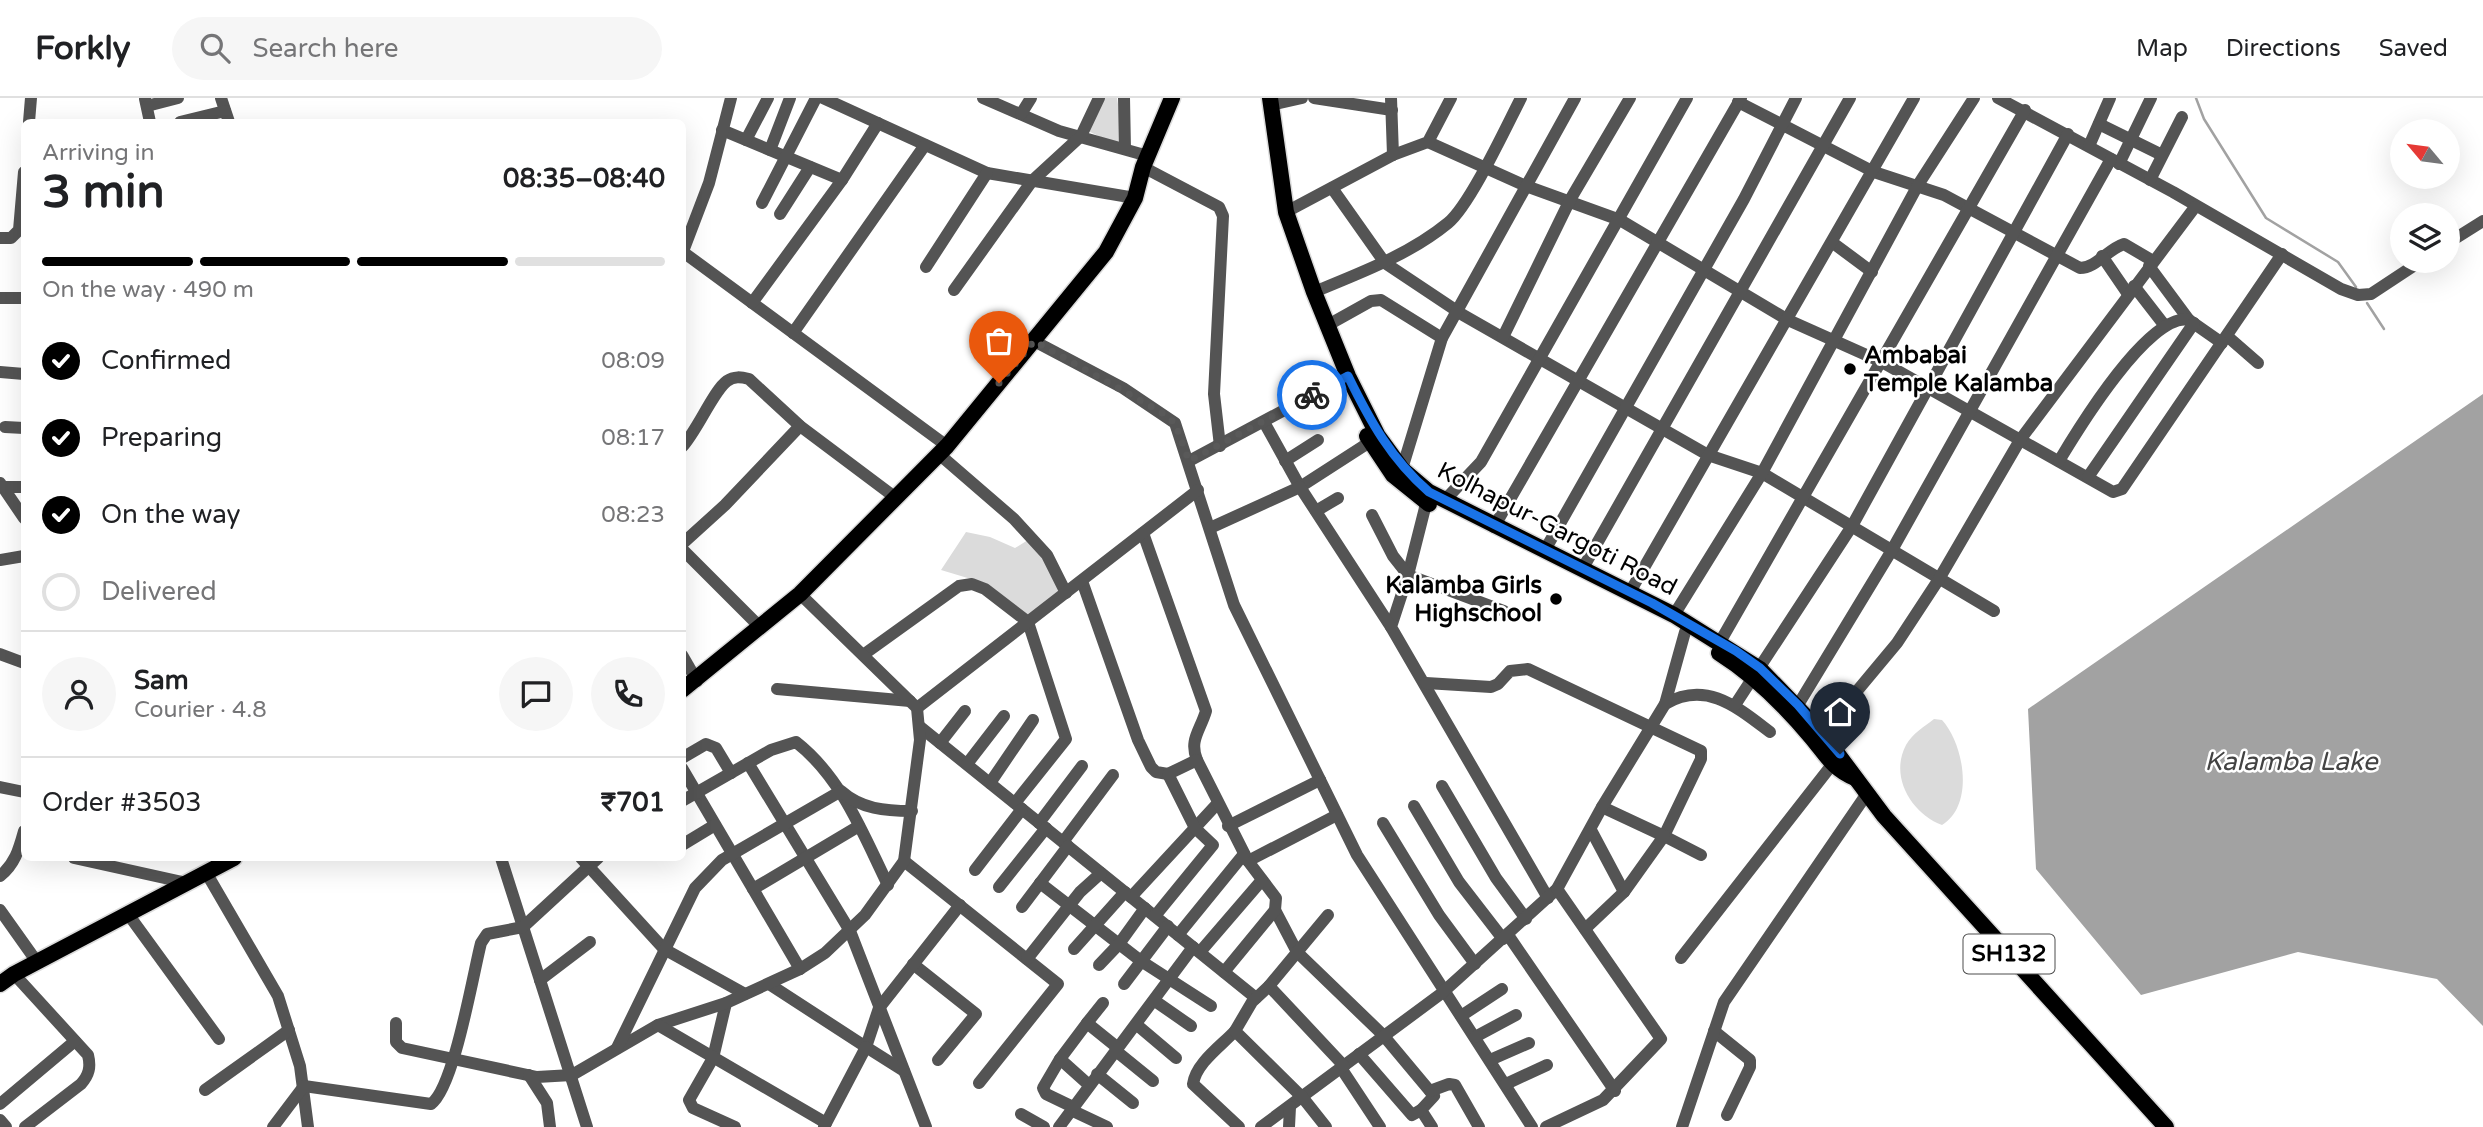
<!DOCTYPE html>
<meta charset="utf-8">
<style>
body{margin:0;font-family:"Varela Round",sans-serif;background:#f6f6f6;color:#202124;height:100vh;display:flex;flex-direction:column;font-size:26px;white-space:nowrap}
*{box-sizing:border-box;margin:0}
p{font-size:23px;color:#757577}
.icon{flex:none;width:38px;height:38px;fill:none;stroke:currentColor;stroke-width:2;stroke-linecap:round;stroke-linejoin:round}
.map{position:relative;flex:1;overflow:hidden}
.side{position:absolute;left:21px;top:21px;width:665px;height:742px;display:flex;flex-direction:column;background:#fff;border-radius:10px;box-shadow:0 7px 28px #0002}
.side>*{flex:none}
.needle{width:46px;rotate:299deg}
.buttons{position:absolute;left:2390px;top:21px;display:grid;gap:14px}
.buttons a{display:grid;place-items:center;width:70px;height:70px;border-radius:50%;background:#fff;box-shadow:0 7px 28px #0002;font-size:35px}
.pin{position:absolute;display:grid;place-items:center;width:60px;height:60px;color:#fff;margin:-72px -30px;border-radius:50% 50% 50% 0;rotate:-45deg;box-shadow:0 0 7px #0007}
.pin .icon{rotate:45deg}
.courier{position:absolute;display:grid;place-items:center;width:70px;height:70px;margin:-35px;border:5px solid #1a73e8;border-radius:50%;background:#fff;color:#222;box-shadow:0 2px 9px #0007}
.overview em{font-style:normal;font-weight:700}
.overview div{display:flex;flex-direction:column-reverse}
.overview{display:flex;align-items:center;justify-content:space-between;height:119px;padding:0 21px}
h1{font-size:46px;font-weight:700;line-height:52px}
.bar{display:grid;grid-template-columns:repeat(4,1fr);gap:10px 7px;align-content:center;height:84px;padding:0 21px}
.bar i{height:9px;border-radius:5px;background:#e0e0e0}
.bar .current{background:#000}
.bar p{grid-column:span 4}
.line{display:flex;align-items:center;gap:18px;padding:0 21px;border-top:2px solid #e0e0e0}
.line div{flex:1}
.round{display:grid;place-items:center;flex:none;width:74px;height:74px;border-radius:37px;background:#f6f6f6}
ol{padding:0 21px;list-style:none}
li{display:flex;align-items:center;gap:21px;height:77px}
li p{margin-inline-start:auto}
li .icon{padding:7px;border-radius:50%;background:#000;color:#fff;stroke-width:4}
li:last-child{color:#757577}
li i{width:38px;height:38px;border:4px solid #e0e0e0;border-radius:50%}
header{display:flex;align-items:center;gap:42px;box-sizing:border-box;height:98px;padding:0 35px;background:#fff;border-bottom:2px solid #e0e0e0}
header strong{font-size:33px}
nav{display:flex;gap:38px;margin-inline-start:auto;font-size:24px}
.search{width:490px;height:63px;background:#f6f6f6;display:flex;align-items:center;gap:18px;box-sizing:border-box;padding:0 24px;border-radius:38px;color:#757577;font-size:26px}
.map>svg:first-child{display:block}
.green{fill:#dbdbdb}
.water{fill:#a2a2a2}
.lines{fill:none;stroke-linecap:round;stroke-linejoin:round}
.stream{stroke:#a2a2a2;stroke-width:2.5}
.major-casing{stroke:#dbdbdb;stroke-width:19}
.minor{stroke:#545454;stroke-width:12}
.major{stroke:#000;stroke-width:16}
.done{stroke:#595959;stroke-width:7;stroke-dasharray:0 12.6}
.route{stroke:#1a73e8;stroke-width:9}
.poi-dot{fill:#000;stroke:#fff;stroke-width:2.5}
.labels{text-anchor:middle;dominant-baseline:central;stroke-width:5;stroke-linejoin:round;paint-order:stroke}
.shield{fill:#fff;stroke:#4c4c4c;stroke-width:2}
.shield-label{font-size:23px;font-weight:bold;fill:#000}
.poi-label{font-size:24px;font-weight:bold;fill:#000;stroke:#fff;text-anchor:start}
.street-label{font-size:24px;fill:#000;stroke:#fff}
.water-label{font-size:26px;font-style:italic;fill:#434343;stroke:#fff}
</style>
<header>
<strong>Forkly</strong>
<div class="search"><svg class="icon" aria-label="search" viewBox="0 0 24 24"><circle cx="10" cy="10" r="6"/><path d="M15 15l6 6"/></svg>Search here</div>
<nav><a>Map</a><a>Directions</a><a>Saved</a></nav>
</header>
<div class="map">
<svg width="2483" height="1029" viewBox="0 0 2483 1029">
<rect width="100%" height="100%" fill="#fff"/>
<!-- green -->
<g class="green">
<polygon points="1099,0 1117,0 1125,51 1084,31"/>
<polygon points="966,434 990,439 1015,450 1028,442 1043,459 1060,494 1027,519 971,481 941,472"/>
<path d="M1934,621l8,1c22,24 33,85 0,105 -30,-11 -53,-48 -36,-80 7,-12 18,-18 28,-26z"/>
</g>
<!-- water -->
<polygon class="water" points="2483,296 2483,928 2437,881 2298,854 2141,897 2036,771 2028,611"/>
<g class="lines">
<!-- stream -->
<g class="stream">
<polyline points="2196,0 2204,21 2266,120 2338,164 2356,189"/>
<polyline points="2367,205 2384,231"/>
</g>
<!-- major casing -->
<g class="major-casing">
<g id="major">
<polyline points="1270,0 1286,114 1314,194 1348,278 1378,338 1402,371 1429,394 1674,517 1760,571 1822,635 1884,718 2166,1029"/>
<polyline points="1367,338 1393,377 1429,406"/>
<path d="M1719,555c35,22 67,54 93,85 14,17 22,32 43,40"/>
<polyline points="682,592 800,496 947,348 1106,154 1135,100 1143,69 1172,0"/>
<polyline points="0,886 14,876 234,760"/>
</g>
</g>
<!-- minor -->
<g class="minor">
<polyline points="221,0 229,24"/>
<polyline points="823,0 987,75 1135,100"/>
<polyline points="983,0 1059,33 1148,58"/>
<polyline points="1124,0 1125,51"/>
<polyline points="1314,0 1392,12"/>
<polyline points="1391,0 1393,57"/>
<polyline points="1998,0 2173,94 2341,191 2358,197 2371,196 2421,163"/>
<polyline points="145,1 150,24"/>
<path d="M1738,4l136,70 70,23 136,73c16,0 28,-19 44,-24l29,17"/>
<polyline points="1271,7 1302,0"/>
<polyline points="147,8 178,0"/>
<polyline points="1021,16 1031,0"/>
<polyline points="29,24 31,0"/>
<polyline points="180,24 225,13"/>
<polyline points="2099,26 2162,57"/>
<polyline points="722,32 842,82"/>
<polyline points="746,42 768,0"/>
<polyline points="1428,44 1526,88 1620,122 1788,222 1882,264 2113,394 2122,391 2282,156"/>
<polyline points="2089,48 2110,0"/>
<polyline points="770,52 790,0"/>
<polyline points="2119,66 2151,0"/>
<polyline points="1143,69 1219,109 1223,118 1214,296 1220,348"/>
<polyline points="2150,82 2182,19"/>
<polyline points="1332,90 1385,165 1463,217 1708,357 1762,375 1994,513"/>
<polyline points="762,105 816,0"/>
<polyline points="1286,114 1393,57 1428,44 1451,0"/>
<polyline points="780,116 810,69"/>
<polyline points="0,140 11,140 19,132 24,74"/>
<polyline points="1833,145 1872,174"/>
<polyline points="2448,145 2483,123"/>
<polyline points="683,154 947,348"/>
<polyline points="682,156 709,85 731,0"/>
<polyline points="2102,158 2128,196"/>
<polyline points="2149,168 2189,222"/>
<polyline points="926,169 987,75"/>
<polyline points="2134,188 2165,228"/>
<polyline points="954,192 1032,83 1081,38 1099,0"/>
<path d="M1314,194c46,-19 95,-37 134,-69 22,-18 58,-96 73,-125"/>
<polyline points="0,200 24,200"/>
<polyline points="752,205 842,82 878,25"/>
<polyline points="1328,227 1371,203 1381,202 1442,240"/>
<polyline points="793,235 925,47"/>
<polyline points="2227,238 2258,265"/>
<polyline points="1503,239 1570,102 1630,0"/>
<polyline points="1034,243 1123,290 1175,325 1234,507 1357,757 1532,1029"/>
<polyline points="0,274 24,276"/>
<polyline points="1264,324 1300,389 1376,340"/>
<polyline points="5,329 24,330"/>
<path d="M682,349c15,-16 32,-57 45,-66 7,-5 14,-4 22,-2l51,47 96,72"/>
<polyline points="940,357 1014,421 1047,457 1066,495"/>
<polyline points="1189,363 1348,278"/>
<polyline points="1285,363 1318,342"/>
<path d="M2059,363c18,-30 90,-149 130,-141l33,23"/>
<polyline points="1402,371 1442,240 1575,0"/>
<polyline points="2088,379 2194,225"/>
<polyline points="0,385 24,420"/>
<polyline points="3,389 24,389"/>
<polyline points="1428,398 1408,477 1504,513"/>
<polyline points="1444,403 1481,364 1687,0"/>
<polyline points="1316,413 1338,400"/>
<polyline points="1372,417 1393,458 1408,477 1391,529 1548,800"/>
<polyline points="1494,429 1741,0"/>
<polyline points="1210,430 1300,389 1391,529"/>
<path d="M1143,435l63,178c-6,20 -17,29 -9,49"/>
<polyline points="682,446 725,407 800,328"/>
<polyline points="682,451 761,530"/>
<polyline points="1545,452 1744,101 1796,0"/>
<polyline points="0,462 24,458"/>
<polyline points="1583,470 1850,0"/>
<polyline points="1082,483 1138,642 1151,669 1156,674 1168,676"/>
<polyline points="1630,494 1914,0"/>
<polyline points="1674,517 1762,375 1918,87 1974,0"/>
<polyline points="1720,544 2025,12"/>
<polyline points="0,556 24,565"/>
<polyline points="682,557 697,583"/>
<polyline points="863,557 959,488 972,486 985,491 1028,524 1066,641 1015,705"/>
<polyline points="1426,585 1491,589 1498,586 1510,573 1528,571 1701,653 1701,661 1664,738 1701,757"/>
<polyline points="777,591 910,603"/>
<path d="M1665,606c41,-24 72,3 105,28"/>
<polyline points="1735,607 1852,428 2068,36"/>
<polyline points="1798,607 1892,452 2111,61"/>
<polyline points="917,610 1198,392"/>
<polyline points="919,628 1256,900"/>
<polyline points="1822,635 1897,545 1939,481 2020,342 2195,109"/>
<polyline points="940,645 965,613"/>
<polyline points="682,660 706,646 716,650 731,675"/>
<polyline points="748,665 850,833 926,1029"/>
<polyline points="967,666 1004,618"/>
<polyline points="682,670 800,871"/>
<polyline points="990,685 1033,622"/>
<polyline points="1442,688 1496,780 1526,821"/>
<polyline points="0,689 24,694"/>
<path d="M682,703l89,-51 25,-8c46,36 67,92 92,143"/>
<polyline points="1414,708 1459,784 1503,841"/>
<polyline points="1039,725 1082,668"/>
<polyline points="1383,725 1439,817 1475,866"/>
<polyline points="1228,728 1320,682"/>
<polyline points="1591,732 1624,794"/>
<polyline points="1063,744 1113,677"/>
<polyline points="682,747 715,727"/>
<polyline points="74,760 187,785"/>
<polyline points="501,760 587,1029"/>
<polyline points="581,760 664,851 745,896"/>
<polyline points="904,763 1058,886 979,985"/>
<polyline points="1248,763 1337,717"/>
<polyline points="975,772 1022,711"/>
<polyline points="207,776 278,898 300,968 308,1029"/>
<path d="M0,778c15,-12 19,-27 24,-45"/>
<polyline points="1040,785 1141,863 1211,908"/>
<polyline points="999,789 1046,730"/>
<polyline points="753,791 859,728"/>
<polyline points="1131,799 1217,706"/>
<polyline points="1022,809 1068,748"/>
<polyline points="0,812 37,864"/>
<polyline points="1275,812 1297,854 1383,937 1434,998 1421,1012 1432,1029"/>
<polyline points="128,816 219,941"/>
<polyline points="1155,818 1213,747 1195,730 1168,676 1197,662 1248,763 1276,800 1275,812 1224,874"/>
<polyline points="1585,831 1624,794 1664,738 1602,709"/>
<polyline points="1178,837 1244,756"/>
<polyline points="1508,837 1615,993"/>
<polyline points="1074,851 1125,794"/>
<polyline points="1200,854 1262,782"/>
<polyline points="1681,860 1838,659"/>
<polyline points="1027,861 1080,794 1101,775"/>
<polyline points="913,866 976,916 938,962"/>
<polyline points="1099,867 1119,846 1145,810"/>
<path d="M14,876l74,81c3,12 1,20 -7,29l-56,43"/>
<polyline points="540,882 590,844"/>
<polyline points="769,886 866,949 879,910 960,807"/>
<polyline points="1124,886 1168,828"/>
<polyline points="1269,888 1328,817"/>
<polyline points="1155,903 1191,928"/>
<polyline points="726,905 713,960 689,1002 693,1010 735,1029"/>
<polyline points="1461,918 1502,891"/>
<polyline points="396,925 396,944 402,950 537,979 572,977 658,927 726,905 800,871 825,855 865,817 904,763 920,642 917,610 800,496"/>
<polyline points="1087,925 1103,905"/>
<polyline points="658,927 826,1025"/>
<polyline points="1137,927 1176,960"/>
<path d="M1235,933c-14,15 -39,32 -42,53l46,43"/>
<polyline points="1714,933 1750,962 1750,969 1727,1017"/>
<polyline points="1475,939 1516,917"/>
<path d="M617,950l78,-160 27,-28 119,-69c20,18 44,20 71,20"/>
<polyline points="1116,953 1153,983"/>
<polyline points="1359,956 1412,1017 1421,1012"/>
<polyline points="1060,961 1043,990 1046,996 1073,1009"/>
<polyline points="1490,962 1529,945"/>
<polyline points="1341,970 1380,1029"/>
<polyline points="1097,976 1133,1005"/>
<polyline points="529,977 547,1005 550,1029"/>
<polyline points="1506,986 1547,967"/>
<polyline points="1089,987 1060,961 1087,925 1118,950"/>
<polyline points="205,992 289,932"/>
<polyline points="1430,993 1449,986 1455,987 1479,1029"/>
<polyline points="0,1006 75,943"/>
<polyline points="1071,1012 1107,1029"/>
<polyline points="1021,1016 1044,1029"/>
<polyline points="0,1022 6,1029"/>
<path d="M273,1029l31,-41 127,18c23,-16 42,-130 50,-161l6,-9 36,-7 75,-69"/>
<polyline points="824,1029 866,949 904,973"/>
<polyline points="1059,1029 1193,849"/>
<polyline points="1261,1029 1442,895 1557,791 1602,709 1665,606 1685,534"/>
<polyline points="1289,1029 1290,1009"/>
<polyline points="1326,1029 1303,1000 1235,933 1252,904 1269,888 1344,968"/>
<polyline points="1546,1029 1603,1002 1661,941 1557,791"/>
<polyline points="1682,1029 1724,904 1866,697"/>
</g>
<!-- major -->
<use href="#major" class="major"/>
</g>
<g class="lines">
<!-- done -->
<polyline class="done" points="999,285 1034,243 1161,314 1175,325 1189,363 1312,297"/>
<!-- route -->
<path class="route" d="M1312,297l36,-19c22,45 43,83 81,116l223,111 84,48 24,17 38,37 42,49"/>
</g>
<!-- markers -->
<g class="poi-dot">
<circle cx="1850" cy="271" r="7"/>
<circle cx="1556" cy="501" r="7"/>
</g>
<g class="labels">
<!-- shield labels -->
<rect class="shield" x="1963.5" y="836.5" width="91" height="39" rx="5"/>
<g class="shield-label">
<text x="2009" y="856">SH132</text>
</g>
<!-- poi labels -->
<g class="poi-label">
<text x="1864" y="257">Ambabai<tspan x="1864" dy="28">Temple Kalamba</tspan></text>
<text x="1542" y="487" text-anchor="end">Kalamba Girls<tspan x="1542" dy="28">Highschool</tspan></text>
</g>
<!-- street labels -->
<g class="street-label">
<text transform="translate(1557 431) rotate(27)">Kolhapur-Gargoti Road</text>
</g>
<!-- water labels -->
<g class="water-label">
<text x="2291" y="663">Kalamba Lake</text>
</g>
</g>
</svg>
<div class="buttons">
<a><svg class="needle" viewBox="-14 -14 28 28"><path d="M0-13l5 13h-10z" fill="#e53935"/><path d="M0 13l5-13h-10z" fill="#757577"/></svg></a>
<a><svg class="icon" aria-label="layers" viewBox="0 0 24 24"><path d="M12 4l9 5-9 5-9-5zM3 14l9 5 9-5"/></svg></a>
</div>
<div class="pin" style="left:999px;top:285px;background:#ea580c"><svg class="icon" aria-label="bag" viewBox="0 0 24 24"><path d="M5 8h14l-1 12H6zM9 8a3 3 0 0 1 6 0"/></svg></div>
<div class="pin" style="left:1840px;top:656px;background:#1f2937"><svg class="icon" aria-label="home" viewBox="0 0 24 24"><path d="M3 11l9-7 9 7M6 9v11h12V9"/></svg></div>
<div class="courier" style="left:1312px;top:297px"><svg class="icon" aria-label="bike" viewBox="0 0 24 24"><circle cx="6" cy="16" r="4"/><circle cx="18" cy="16" r="4"/><path d="M6 16l4-8h5l3 8M10 8l3 8H6M13 5h3"/></svg></div>
<section class="side">
<div class="overview"><div><h1>3 min</h1><p>Arriving in</p></div><em>08:35–08:40</em></div>
<div class="bar"><i class="current"></i><i class="current"></i><i class="current"></i><i></i><p>On the way · 490 m</p></div>
<ol>
<li><svg class="icon" aria-label="check" viewBox="0 0 24 24"><path d="M5 12l5 5 9-10"/></svg>Confirmed<p>08:09</p></li>
<li><svg class="icon" aria-label="check" viewBox="0 0 24 24"><path d="M5 12l5 5 9-10"/></svg>Preparing<p>08:17</p></li>
<li><svg class="icon" aria-label="check" viewBox="0 0 24 24"><path d="M5 12l5 5 9-10"/></svg>On the way<p>08:23</p></li>
<li><i></i>Delivered</li>
</ol>
<div class="line" style="height:126px"><a class="round"><svg class="icon" aria-label="person" viewBox="0 0 24 24"><circle cx="12" cy="8" r="4"/><path d="M4 21q1-7 8-7t8 7"/></svg></a><div><b>Sam</b><p>Courier · 4.8</p></div><a class="round"><svg class="icon" aria-label="chat" viewBox="0 0 24 24"><path d="M4 5h16v11H9l-5 4z"/></svg></a><a class="round"><svg class="icon" aria-label="phone" viewBox="0 0 24 24"><path d="M5 4h4l2 5-3 2q2 4 5 5l2-3 5 2v4C11 20 4 13 5 4z"/></svg></a></div>
<div class="line" style="height:91px"><div>Order #3503</div><b>₹701</b></div>
</section>
</div>
